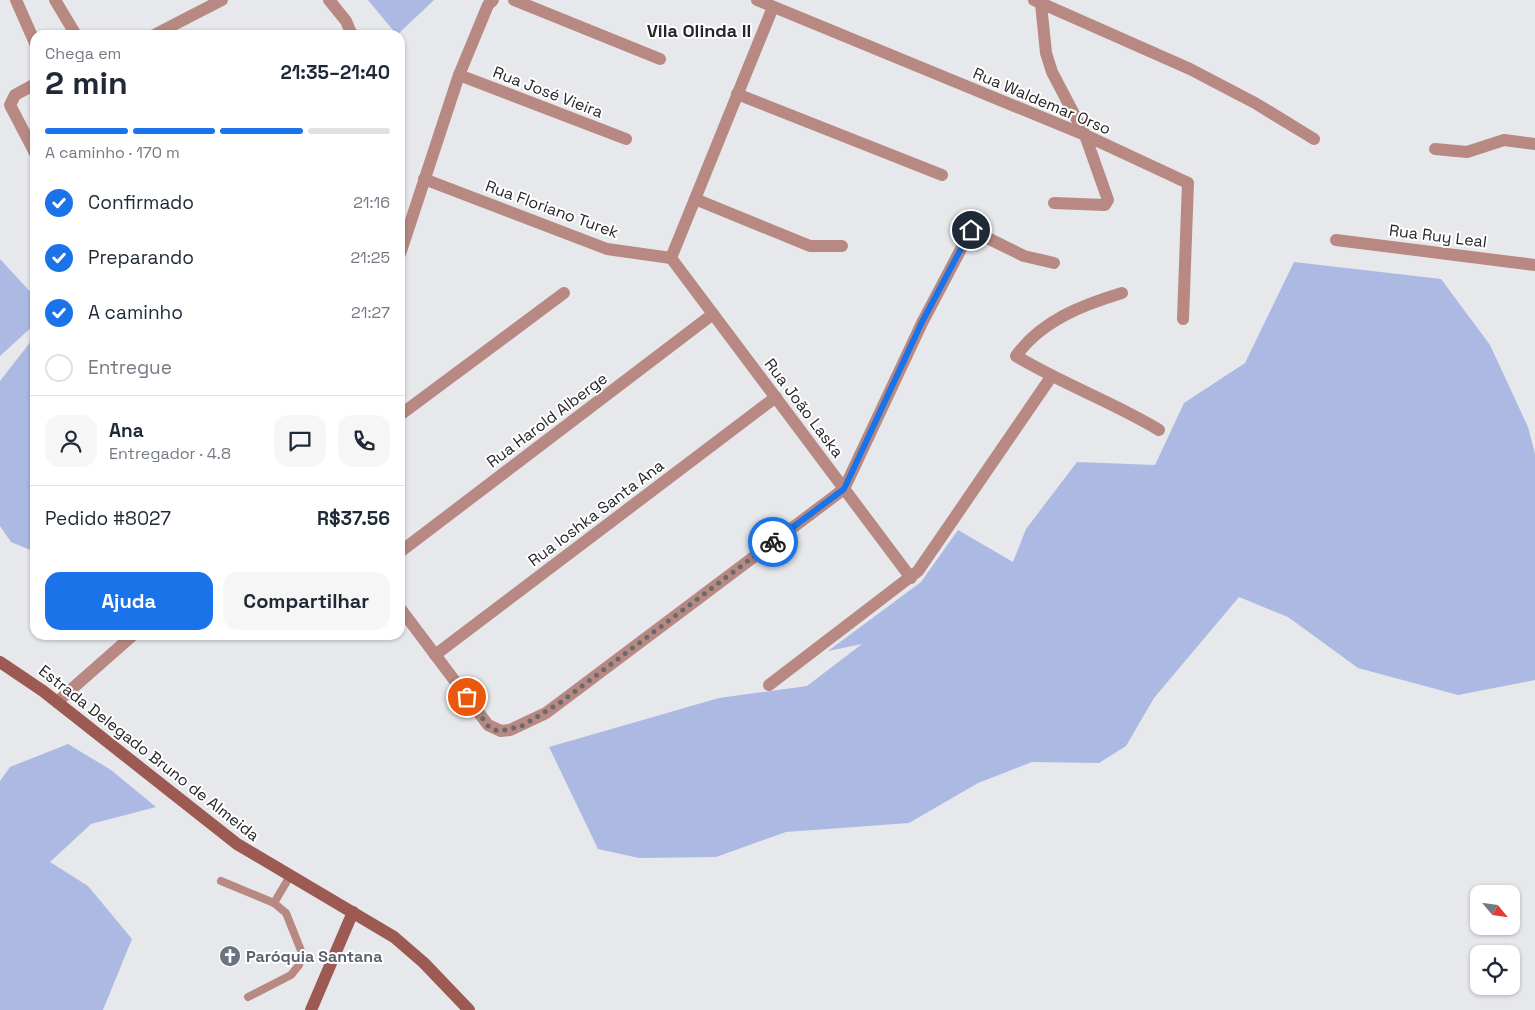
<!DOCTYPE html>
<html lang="pt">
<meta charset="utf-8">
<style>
body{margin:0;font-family:"Space Grotesk",sans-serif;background:#f6f6f7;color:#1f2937;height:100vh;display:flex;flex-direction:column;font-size:19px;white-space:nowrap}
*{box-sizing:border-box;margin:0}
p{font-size:16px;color:#747a83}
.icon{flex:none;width:28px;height:28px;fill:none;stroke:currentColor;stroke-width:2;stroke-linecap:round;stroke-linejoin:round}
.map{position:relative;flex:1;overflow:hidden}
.sheet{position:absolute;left:30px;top:30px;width:375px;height:610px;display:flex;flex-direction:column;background:#fff;border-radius:15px;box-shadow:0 1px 4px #0004}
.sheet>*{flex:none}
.needle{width:32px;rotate:119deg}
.tools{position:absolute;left:1470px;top:885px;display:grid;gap:10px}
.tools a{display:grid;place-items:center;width:50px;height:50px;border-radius:10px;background:#fff;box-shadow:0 1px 4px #0004;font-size:25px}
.pin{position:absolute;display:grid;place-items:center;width:42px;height:42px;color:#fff;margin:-21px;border:2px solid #fff;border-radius:50%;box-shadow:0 1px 5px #0007}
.courier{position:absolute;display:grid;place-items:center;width:50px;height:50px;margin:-25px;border:4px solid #1a73e8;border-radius:50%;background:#fff;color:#222;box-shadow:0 1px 6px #0007}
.head em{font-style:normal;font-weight:800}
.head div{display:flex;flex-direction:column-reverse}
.head{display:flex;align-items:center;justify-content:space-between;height:85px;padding:0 15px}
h1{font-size:32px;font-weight:800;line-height:38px}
.bar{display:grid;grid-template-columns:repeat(4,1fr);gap:8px 5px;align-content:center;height:60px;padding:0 15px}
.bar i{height:6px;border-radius:4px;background:#e0e1e3}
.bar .current{background:#1a73e8}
.bar p{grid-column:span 4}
.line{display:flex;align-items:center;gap:12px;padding:0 15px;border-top:1px solid #e0e1e3}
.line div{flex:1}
.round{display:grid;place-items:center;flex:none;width:52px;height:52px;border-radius:15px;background:#f6f6f7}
ol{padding:0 15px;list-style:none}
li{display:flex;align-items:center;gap:15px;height:55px}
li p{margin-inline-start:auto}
li .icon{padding:5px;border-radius:50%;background:#1a73e8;color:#fff;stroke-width:4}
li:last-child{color:#747a83}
li i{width:28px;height:28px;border:2px solid #e0e1e3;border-radius:50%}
.button{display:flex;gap:10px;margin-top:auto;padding:10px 15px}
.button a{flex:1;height:58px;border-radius:15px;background:#1a73e8;color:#fff;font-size:20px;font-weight:800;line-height:58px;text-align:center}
.button a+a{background:#f6f6f7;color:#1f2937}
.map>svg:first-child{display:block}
.green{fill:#acb9e3}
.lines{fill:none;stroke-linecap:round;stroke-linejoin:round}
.lane{stroke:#b88983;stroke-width:8}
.street{stroke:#b88983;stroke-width:12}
.secondary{stroke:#9c5a52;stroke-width:12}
.done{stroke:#6a6a6c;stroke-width:5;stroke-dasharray:0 9}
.route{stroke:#1a73e8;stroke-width:6}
.labels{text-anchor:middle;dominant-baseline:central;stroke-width:4;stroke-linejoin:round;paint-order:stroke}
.street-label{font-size:16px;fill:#262627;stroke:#fff}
.worship-label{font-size:16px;font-weight:bold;fill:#5b616d;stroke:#fff;text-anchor:start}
.neighbourhood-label{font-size:18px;font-weight:bold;fill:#262627;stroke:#fff}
</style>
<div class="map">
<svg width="1535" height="1010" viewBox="0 0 1535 1010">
<rect width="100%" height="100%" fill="#e7e8eb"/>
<!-- green -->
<g class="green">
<polygon points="368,0 434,0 397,35"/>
<polygon points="0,259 35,297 35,324 0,356"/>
<polygon points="1294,262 1441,279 1490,345 1528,427 1535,454 1535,680 1458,695 1358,668 1288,617 1239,597 1154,698 1126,746 1099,763 1032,762 978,783 909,823 786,832 716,857 639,858 598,849 549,747 719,698 807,686 862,644 828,651 921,582 958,530 1013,562 1026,529 1077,462 1155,465 1184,403 1245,363"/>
<polygon points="35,336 35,552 11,542 0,526 0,381"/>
<polygon points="68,744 111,770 156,807 91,824 50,862 88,886 132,939 103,1010 0,1010 0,781 10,767"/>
</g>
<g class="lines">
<!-- lane -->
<g class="lane">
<polyline points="221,881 274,903 286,913 302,953 299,965 291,975 248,997"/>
<polyline points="274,903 290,876"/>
</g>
<!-- street -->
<g class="street">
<polyline points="16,0 35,43"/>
<polyline points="55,0 76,35"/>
<polyline points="329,0 346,21 352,35"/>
<polyline points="514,0 660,59"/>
<polyline points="757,0 1085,135 1188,183 1183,319"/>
<polyline points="1034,0 1190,69 1255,103 1314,139"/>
<polyline points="1041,4 1046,53 1052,72 1085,135 1108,200 1105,205 1054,203"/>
<polyline points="154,35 222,0"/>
<polyline points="459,75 626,139"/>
<polyline points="35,84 15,95 10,105 35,153"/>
<polyline points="737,94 942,175"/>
<polyline points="1435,149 1467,152 1504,140 1535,144"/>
<polyline points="424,179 607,249 671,258"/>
<polyline points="695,199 810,246 842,246"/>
<polyline points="1336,240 1535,265"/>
<polyline points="400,254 459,75 488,5 493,0"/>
<polyline points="671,258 911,578"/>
<polyline points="671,258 773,7"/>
<path d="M1122,293c-40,12 -81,28 -106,63 46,28 97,46 143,74"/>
<polyline points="400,415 564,293"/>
<polyline points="400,552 713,314"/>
<polyline points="400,608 488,725 501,731 510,730 546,713 844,489 922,323 971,230 1024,256 1054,263"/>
<polyline points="435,655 776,397"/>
<polyline points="769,685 918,571 1051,377"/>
<polyline points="57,702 133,635"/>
</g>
<!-- secondary -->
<g class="secondary">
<polyline points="0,662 43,691 237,844 394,937 424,963 469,1010"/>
<polyline points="311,1010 353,912"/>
</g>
</g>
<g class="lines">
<!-- done -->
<polyline class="done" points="467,697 488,726 494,730 501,731 522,726 561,702 773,542"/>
<!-- route -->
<polyline class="route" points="773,542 844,489 922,322 971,230"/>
</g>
<!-- icons -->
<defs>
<g id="church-disc" transform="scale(1.125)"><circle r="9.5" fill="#6b7280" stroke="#fff"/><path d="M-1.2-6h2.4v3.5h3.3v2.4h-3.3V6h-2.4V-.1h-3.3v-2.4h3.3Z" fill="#fff"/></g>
</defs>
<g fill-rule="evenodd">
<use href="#church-disc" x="230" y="956"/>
</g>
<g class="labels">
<!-- street labels -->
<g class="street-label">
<text transform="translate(548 92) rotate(21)">Rua José Vieira</text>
<text transform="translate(1042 101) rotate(23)">Rua Waldemar Orso</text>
<text transform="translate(552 209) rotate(20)">Rua Floriano Turek</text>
<text transform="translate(1438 236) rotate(7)">Rua Ruy Leal</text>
<text transform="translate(804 408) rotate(53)">Rua João Laska</text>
<text transform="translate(547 420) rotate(-37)">Rua Harold Alberge</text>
<text transform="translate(596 513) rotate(-37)">Rua Ioshka Santa Ana</text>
<text transform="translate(149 753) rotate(38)">Estrada Delegado Bruno de Almeida</text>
</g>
<!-- worship labels -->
<g class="worship-label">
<text x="246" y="956">Paróquia Santana</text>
</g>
<!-- neighbourhood labels -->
<g class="neighbourhood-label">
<text x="699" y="30">Vila Olinda II</text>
</g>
</g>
</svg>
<div class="tools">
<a><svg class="needle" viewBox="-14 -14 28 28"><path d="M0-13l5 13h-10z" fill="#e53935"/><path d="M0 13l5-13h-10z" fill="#747a83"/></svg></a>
<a><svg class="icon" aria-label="locate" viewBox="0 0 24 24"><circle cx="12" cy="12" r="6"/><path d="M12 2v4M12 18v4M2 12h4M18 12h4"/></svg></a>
</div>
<div class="pin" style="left:467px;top:697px;background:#ea580c"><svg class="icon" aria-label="bag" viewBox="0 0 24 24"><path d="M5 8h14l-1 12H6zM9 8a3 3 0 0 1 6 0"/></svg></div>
<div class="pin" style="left:971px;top:230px;background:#1f2937"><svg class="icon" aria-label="home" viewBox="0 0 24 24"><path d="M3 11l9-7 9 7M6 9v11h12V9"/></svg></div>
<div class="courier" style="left:773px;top:542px"><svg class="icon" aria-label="bike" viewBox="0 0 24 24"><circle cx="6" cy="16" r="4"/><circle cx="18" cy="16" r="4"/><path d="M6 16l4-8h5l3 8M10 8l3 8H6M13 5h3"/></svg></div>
<section class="sheet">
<div class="head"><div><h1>2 min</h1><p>Chega em</p></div><em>21:35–21:40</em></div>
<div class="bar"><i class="current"></i><i class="current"></i><i class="current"></i><i></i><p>A caminho · 170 m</p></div>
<ol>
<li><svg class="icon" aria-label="check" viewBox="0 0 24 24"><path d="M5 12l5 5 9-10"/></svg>Confirmado<p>21:16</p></li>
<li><svg class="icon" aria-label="check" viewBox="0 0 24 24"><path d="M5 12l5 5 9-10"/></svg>Preparando<p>21:25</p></li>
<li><svg class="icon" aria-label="check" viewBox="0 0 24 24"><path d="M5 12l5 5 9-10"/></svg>A caminho<p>21:27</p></li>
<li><i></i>Entregue</li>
</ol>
<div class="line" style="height:90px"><a class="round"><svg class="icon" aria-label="person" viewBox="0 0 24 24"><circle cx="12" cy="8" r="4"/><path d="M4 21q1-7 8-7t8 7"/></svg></a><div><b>Ana</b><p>Entregador · 4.8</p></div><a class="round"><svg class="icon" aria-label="chat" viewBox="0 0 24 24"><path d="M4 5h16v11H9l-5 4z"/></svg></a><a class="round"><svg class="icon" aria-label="phone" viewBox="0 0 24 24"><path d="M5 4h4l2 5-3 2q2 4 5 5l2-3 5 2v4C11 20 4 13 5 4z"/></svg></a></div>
<div class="line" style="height:65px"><div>Pedido #8027</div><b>R$37.56</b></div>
<div class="button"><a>Ajuda</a><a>Compartilhar</a></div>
</section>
</div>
